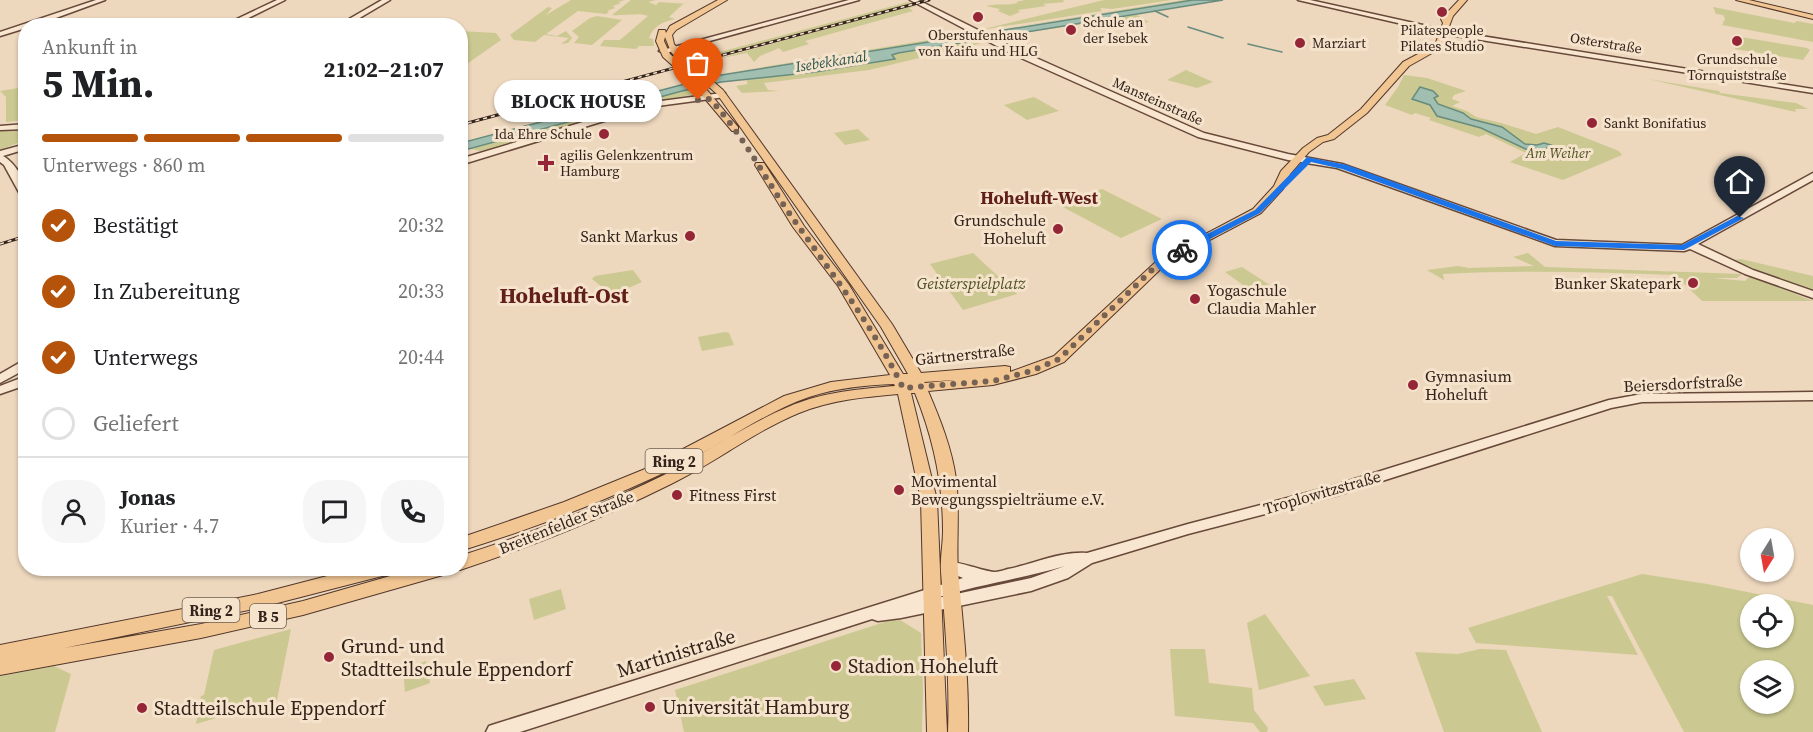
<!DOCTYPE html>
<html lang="de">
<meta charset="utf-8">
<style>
body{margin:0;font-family:"Source Serif 4",serif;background:#f6f6f6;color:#202124;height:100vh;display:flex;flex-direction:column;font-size:22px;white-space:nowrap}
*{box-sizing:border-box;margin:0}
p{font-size:20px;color:#757577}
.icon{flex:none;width:33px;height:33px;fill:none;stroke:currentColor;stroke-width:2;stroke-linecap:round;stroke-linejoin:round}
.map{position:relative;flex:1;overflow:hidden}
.details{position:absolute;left:18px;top:18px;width:450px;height:558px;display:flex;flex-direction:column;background:#fff;border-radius:24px;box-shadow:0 2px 4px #0004}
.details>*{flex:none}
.needle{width:39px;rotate:191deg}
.buttons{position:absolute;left:1740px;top:528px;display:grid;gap:12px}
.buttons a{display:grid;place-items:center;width:54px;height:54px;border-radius:50%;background:#fff;box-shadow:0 2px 4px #0004;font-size:30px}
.pin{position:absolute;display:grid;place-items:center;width:51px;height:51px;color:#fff;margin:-62px -26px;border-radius:50% 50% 50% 0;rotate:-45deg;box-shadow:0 0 6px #0007}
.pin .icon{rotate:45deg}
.courier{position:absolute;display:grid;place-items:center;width:60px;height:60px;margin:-30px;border:4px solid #1a73e8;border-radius:50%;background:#fff;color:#222;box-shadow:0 2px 8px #0007}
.bubble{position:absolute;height:42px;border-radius:21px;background:#fff;box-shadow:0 2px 4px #0004;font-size:20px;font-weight:700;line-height:42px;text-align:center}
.overview em{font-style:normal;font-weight:700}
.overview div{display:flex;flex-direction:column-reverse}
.overview{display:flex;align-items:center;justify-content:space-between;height:102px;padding:0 24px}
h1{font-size:39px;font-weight:700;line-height:45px}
.bar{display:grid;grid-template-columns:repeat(4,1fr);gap:9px 6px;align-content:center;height:72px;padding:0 24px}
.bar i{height:8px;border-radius:4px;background:#e0e0e0}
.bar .on{background:#b45309}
.bar p{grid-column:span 4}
.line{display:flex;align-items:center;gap:15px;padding:0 24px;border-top:2px solid #e0e0e0}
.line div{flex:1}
.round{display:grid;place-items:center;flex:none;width:63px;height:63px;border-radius:24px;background:#f6f6f6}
ol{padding:0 24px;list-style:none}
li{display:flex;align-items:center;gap:18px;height:66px}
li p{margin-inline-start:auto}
li .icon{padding:6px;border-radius:50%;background:#b45309;color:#fff;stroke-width:4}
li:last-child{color:#757577}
li i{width:33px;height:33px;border:3px solid #e0e0e0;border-radius:50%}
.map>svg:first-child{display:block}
.green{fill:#cbc991;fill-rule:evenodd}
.water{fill:#a1bfb1;stroke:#688c7d;stroke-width:1.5}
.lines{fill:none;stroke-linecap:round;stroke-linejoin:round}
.stream{stroke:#688c7d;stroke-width:1.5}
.secondary-casing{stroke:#67493a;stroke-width:3}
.primary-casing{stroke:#52372b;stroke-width:2}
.secondary{fill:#f9e6d0;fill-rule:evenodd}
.primary{fill:#f2c693;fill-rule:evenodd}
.rail-casing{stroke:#34231b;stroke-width:3}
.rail{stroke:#f5e3cc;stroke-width:1.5;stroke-dasharray:4;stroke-linecap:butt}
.route{fill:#1a73e8}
.done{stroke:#756254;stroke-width:6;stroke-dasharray:0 10.8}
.poi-dot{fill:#942638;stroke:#f5e3cc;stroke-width:2}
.labels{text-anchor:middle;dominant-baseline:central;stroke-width:6;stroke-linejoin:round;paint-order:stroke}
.far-poi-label{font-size:14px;fill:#34231b;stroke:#f5e3cc;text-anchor:start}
.far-street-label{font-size:14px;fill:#34231b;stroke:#f5e3cc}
.far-park-label{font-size:14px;font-style:italic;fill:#4c5122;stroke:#f5e3cc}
.far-water-label{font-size:15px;font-style:italic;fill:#2a544b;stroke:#f5e3cc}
.shield{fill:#f5e3cc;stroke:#6e5d50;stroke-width:1.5}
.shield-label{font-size:15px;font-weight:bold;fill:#34231b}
.poi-label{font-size:16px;fill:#34231b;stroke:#f5e3cc;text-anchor:start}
.park-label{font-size:16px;font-style:italic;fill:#4c5122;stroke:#f5e3cc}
.street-label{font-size:16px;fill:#34231b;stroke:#f5e3cc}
.far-district-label{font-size:18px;font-weight:bold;fill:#611e1a;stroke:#f5e3cc}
.near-poi-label{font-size:20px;fill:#34231b;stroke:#f5e3cc;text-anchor:start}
.near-street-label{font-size:20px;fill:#34231b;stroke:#f5e3cc}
.district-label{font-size:22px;font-weight:bold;fill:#611e1a;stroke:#f5e3cc}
</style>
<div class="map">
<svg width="1813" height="732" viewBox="0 0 1813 732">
<rect width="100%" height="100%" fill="#edd7bd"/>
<!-- green -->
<g class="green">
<polygon points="571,0 625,0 618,2 621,3 613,6 615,8 607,11 609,12 606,14 578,11 546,34 557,36 566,31 572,38 568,43 561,44 569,38 544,35 535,42 514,40 510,35 548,7 552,8 546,15"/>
<path d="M631,0h25l-8,2 8,3 3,-3 29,2h-5l-14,13 6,2c-11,2 -22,7 -26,19l4,1 1,7h-15l-3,3 -36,-3 4,-6h16l28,-24c-8,-4 -24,0 -36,-1z"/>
<path d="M1025,0h38l1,2 -21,2 3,2 -28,4 2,2 -10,4 -12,-5 2,-2 -14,-3c11,-3 22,0 32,-3l-2,-1z"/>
<polygon points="1104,0 1172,0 1112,9 1100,8 1102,11 980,30"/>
<polygon points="1183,0 1193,0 984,32"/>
<polygon points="908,2 911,4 700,60 697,58"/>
<polygon points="1206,4 1137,15 1149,22 1128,25 1115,19 996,37"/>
<polygon points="913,5 916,6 909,8 913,11 805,41 809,44 783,52 779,48 760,56 754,62 747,53 717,59"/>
<polygon points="1713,7 1794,23 1797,21 1813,24 1813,42 1722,25 1725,19 1723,15 1716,14"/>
<polygon points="597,16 622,20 592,45 574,43 579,37 572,31 590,18"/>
<polygon points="460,31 496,33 501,40 461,68"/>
<polygon points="971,33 975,35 715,75"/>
<polygon points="1735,36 1807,48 1810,50 1803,60 1735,49"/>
<polygon points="983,39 986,42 869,70 764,83 768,90 779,91 742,93 736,86 748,84 746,80 835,69 894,59 892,55 898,53"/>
<polygon points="1186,70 1213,82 1197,88 1167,80"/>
<polygon points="1404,75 1427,78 1466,91 1454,95 1452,99 1460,102 1452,106 1467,111 1476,117 1501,123 1536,134 1558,127 1619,151 1622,155 1563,180 1510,162 1526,153 1486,134 1479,137 1429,120 1431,118 1415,113 1412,115 1385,105 1398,87"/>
<polygon points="1648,79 1719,91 1720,93 1796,103 1808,109 1795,109 1796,112"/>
<polygon points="25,87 25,120 6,122 6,97 0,91"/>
<polygon points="690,89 695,94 654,102 492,149 480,151 471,149"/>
<polygon points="1034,97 1059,111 1027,120 1004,105"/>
<polygon points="858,129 870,140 845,145 834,133"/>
<polygon points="16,130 25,131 25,140 0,150 0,131"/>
<polygon points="1102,189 1162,219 1121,238 1061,206"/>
<polygon points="973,253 1017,294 963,310 930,264"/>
<path d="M1528,253l17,14 197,7 -5,4h-23l31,3 5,-5 63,25h-111l-27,-26c-77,-3 -154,-5 -232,-1l1,6 -17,-10 31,-4 11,2 65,-2 -21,-9z"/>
<polygon points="1741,259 1813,276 1813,291 1732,260"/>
<polygon points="1242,267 1279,291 1261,298 1225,272"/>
<polygon points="633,270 642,282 612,295 592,279 595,276"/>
<polygon points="725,332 729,333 734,345 702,351 698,337"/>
<path d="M1642,574l65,10 106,21v127h-129l-72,-136h-5l31,59 -162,-12 -8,-15zM1784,604v34h-34v-34zM1750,670h34v34h-34z"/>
<polygon points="561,589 566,609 534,620 529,599"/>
<polygon points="1265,614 1310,676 1259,690 1247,623"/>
<polygon points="897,618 921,633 923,692 922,732 684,732 675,690"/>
<polygon points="291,629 277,700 196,724 201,696 204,695 214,650"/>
<polygon points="1170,649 1205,649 1209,683 1252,688 1254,710 1268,728 1267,732 1260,732 1253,723 1175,716"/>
<polygon points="1480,649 1506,650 1542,732 1444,732 1415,652 1458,654"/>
<polygon points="426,661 430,683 405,692 403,669"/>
<polygon points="54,666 71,674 55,732 0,732 0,676"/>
<polygon points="1354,679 1366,699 1325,706 1313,686"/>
</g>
<!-- water -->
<g class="water">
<polygon points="1193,0 1223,0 898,53 892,55 895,59 815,72 721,82 682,91 461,151 461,143 715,76"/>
<polygon points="1420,87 1433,91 1438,96 1434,98 1438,104 1463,113 1471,119 1502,127 1525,144 1537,145 1544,143 1551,145 1544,150 1528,150 1481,128 1437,116 1430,105 1412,99"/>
</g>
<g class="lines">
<!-- stream -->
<g class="stream">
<polyline points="1155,11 1168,17"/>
<polyline points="1188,27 1223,38"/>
<polyline points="1248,44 1282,52"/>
</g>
<!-- secondary casing -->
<g class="secondary-casing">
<g id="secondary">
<polygon points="96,0 105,0 34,26 26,26 26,28 0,36 0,32"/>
<polygon points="277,0 285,0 232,26 222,26"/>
<polygon points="382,0 390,0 346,26 337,26"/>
<polygon points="849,0 859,0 666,53 659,51"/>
<polygon points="910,0 918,0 1016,49 1204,133 1288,154 1342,164 1556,240 1682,245 1813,173 1813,180 1698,244 1753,270 1813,291 1813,298 1745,274 1690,249 1684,251 1555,246 1337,168 1288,160 1198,137 1010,53"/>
<polygon points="1298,0 1310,0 1450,31 1813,89 1813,93 1450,35"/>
<polygon points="722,93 725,93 725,97 650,107 460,165 460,159 646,103"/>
<polygon points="26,124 26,129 0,130 0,126"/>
<path d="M26,144v5l-23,7c14,8 23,26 23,43l-5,-3 -17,-31 -4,-3v-11z"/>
<polygon points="26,359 26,369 0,383 0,374"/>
<polygon points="26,376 26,385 0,394 0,386"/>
<path d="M1813,392v8l-171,2 -31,6 -276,88 -147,38 -96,29 -24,15 -37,13 -130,27 -23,3 -6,-2 -352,113h-34l3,-6 6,-2 468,-146 -19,-8 -3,-4 3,-4c9,-3 38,9 50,10 4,0 10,-2 14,-3 26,-5 52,-18 79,-16l101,-29 141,-37 280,-87 33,-6zM1065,566l-34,12 -98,21c43,-14 88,-20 132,-33z"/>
</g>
</g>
<!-- primary casing -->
<g class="primary-casing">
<g id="primary">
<path d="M718,0h9l-51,30 -4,5 2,9 11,13 38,33 169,234 29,49 84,-7 5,1v5l44,-16 106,-98 93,-49 21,-23 7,-15 22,-23 14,-10 11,-3 33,-26 42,-47 32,-17 8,-22 -2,-4 18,-19h8l-14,16 -12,32 -32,18 -42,47 -33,26 -11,3 -14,10 -19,22 -7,15 -22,24 -93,49 -104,100 -28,12 -43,11 -65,6c12,28 24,58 28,88 4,31 0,62 2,92 5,54 11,107 10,161h-20c2,-53 -3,-107 -7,-160 -1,-14 2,-27 2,-41 0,-48 -10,-94 -28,-138h-4l26,107 10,232h-20l-6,-232 -23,-106c-34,3 -67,6 -99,19 -42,17 -85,50 -128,71 -68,34 -138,62 -211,86l-3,-2h3v-12c70,-22 138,-49 204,-81 41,-22 81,-50 124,-68 34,-15 71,-18 107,-21l-1,-2c-28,1 -58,4 -85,13 -46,16 -85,46 -129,68 -70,34 -145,63 -220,86v-13l104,-36 81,-33 139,-73 47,-14 59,-7 -52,-89 -45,-59 -38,-62 1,-2h8l40,63 45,59 54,89h5l-27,-47 -164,-233 -38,-33 -8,-9 -6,-15 -1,4 6,13 26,23 42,50v4h-6l-42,-50 -27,-24 -7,-16 3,-11h6l1,3 4,-7zM955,380l-30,3 -1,-1z"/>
<polygon points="1736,0 1749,0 1813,15 1813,19"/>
<polygon points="358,568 394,568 392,573 386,575 258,608 64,648 201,624 303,601 418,568 451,568 449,573 443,575 303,615 201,638 0,675 0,645 258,594"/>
</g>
</g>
<!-- secondary -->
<use href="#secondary" class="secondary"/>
<!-- primary -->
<use href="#primary" class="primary"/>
<!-- rail casing -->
<g class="rail-casing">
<g id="rail">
<polyline points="460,125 929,0"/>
<polyline points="0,244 26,236"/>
</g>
</g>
<!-- rail -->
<use href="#rail" class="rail"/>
</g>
<!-- route -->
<polygon class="route" points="1307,157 1347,165 1556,241 1682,245 1737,216 1744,218 1684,250 1555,246 1342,169 1311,162 1260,213 1185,252 1179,252 1179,248 1255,210"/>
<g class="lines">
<!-- done -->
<path class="done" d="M698,100l12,-1c36,39 58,86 89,128 37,52 76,103 104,161l90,-7 38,-10 28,-12 93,-89 30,-20"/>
</g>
<!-- markers -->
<g class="poi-dot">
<circle cx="1442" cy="12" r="6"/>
<circle cx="978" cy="17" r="6"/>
<circle cx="1071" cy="30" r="6"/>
<circle cx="1737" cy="41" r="6"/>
<circle cx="1300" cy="43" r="6"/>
<circle cx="1592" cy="123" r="6"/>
<circle cx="604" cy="134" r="6"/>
<path d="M543 154h6v6h6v6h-6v6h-6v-6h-6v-6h6z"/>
<circle cx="1058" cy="229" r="6"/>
<circle cx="690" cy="236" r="6"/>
<circle cx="1693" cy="283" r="6"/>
<circle cx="1195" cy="299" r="6"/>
<circle cx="1413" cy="385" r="6"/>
<circle cx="899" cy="490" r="6"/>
<circle cx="677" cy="495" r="6"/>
<circle cx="329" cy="657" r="6"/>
<circle cx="836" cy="666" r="6"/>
<circle cx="650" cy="707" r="6"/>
<circle cx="142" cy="708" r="6"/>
</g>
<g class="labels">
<!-- far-poi labels -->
<g class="far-poi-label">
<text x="1083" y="22">Schule an<tspan x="1083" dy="16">der Isebek</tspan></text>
<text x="1442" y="30" text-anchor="middle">Pilatespeople<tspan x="1442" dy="16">Pilates Studio</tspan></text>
<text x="978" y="35" text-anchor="middle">Oberstufenhaus<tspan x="978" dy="16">von Kaifu und HLG</tspan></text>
<text x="1312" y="43">Marziart</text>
<text x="1737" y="59" text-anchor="middle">Grundschule<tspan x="1737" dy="16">Tornquiststraße</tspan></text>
<text x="1604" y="123">Sankt Bonifatius</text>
<text x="592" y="134" text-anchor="end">Ida Ehre Schule</text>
<text x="560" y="155">agilis Gelenkzentrum<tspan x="560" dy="16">Hamburg</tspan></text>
</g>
<!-- far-street labels -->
<g class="far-street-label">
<text transform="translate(1606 43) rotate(9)">Osterstraße</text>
<text transform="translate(1158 101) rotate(24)">Mansteinstraße</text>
</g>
<!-- far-park labels -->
<g class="far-park-label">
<text x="1558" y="153">Am Weiher</text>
</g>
<!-- far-water labels -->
<g class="far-water-label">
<text transform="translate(831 61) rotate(-9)">Isebekkanal</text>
</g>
<!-- shield labels -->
<g class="shield">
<rect x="645.5" y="449" width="57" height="24" rx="4.5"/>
<rect x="182.5" y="598" width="57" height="24" rx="4.5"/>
<rect x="250" y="604" width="36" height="24" rx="4.5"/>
</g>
<g class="shield-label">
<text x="674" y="461">Ring 2</text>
<text x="211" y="610">Ring 2</text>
<text x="268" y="616">B 5</text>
</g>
<!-- poi labels -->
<g class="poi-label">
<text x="1046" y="220" text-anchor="end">Grundschule<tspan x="1046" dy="18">Hoheluft</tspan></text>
<text x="678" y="236" text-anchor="end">Sankt Markus</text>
<text x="1681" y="283" text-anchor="end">Bunker Skatepark</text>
<text x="1207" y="290">Yogaschule<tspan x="1207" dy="18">Claudia Mahler</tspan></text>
<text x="1425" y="376">Gymnasium<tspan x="1425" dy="18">Hoheluft</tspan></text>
<text x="911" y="481">Movimental<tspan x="911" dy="18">Bewegungsspielträume e.V.</tspan></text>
<text x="689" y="495">Fitness First</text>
</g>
<!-- park labels -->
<g class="park-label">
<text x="971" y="283">Geisterspielplatz</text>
</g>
<!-- street labels -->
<g class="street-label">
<text transform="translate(965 354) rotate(-6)">Gärtnerstraße</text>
<text transform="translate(1683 383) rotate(-3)">Beiersdorfstraße</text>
<text transform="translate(1322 492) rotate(-16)">Troplowitzstraße</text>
<text transform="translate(566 522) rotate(-22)">Breitenfelder Straße</text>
</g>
<!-- far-district labels -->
<g class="far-district-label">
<text x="1039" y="197">Hoheluft-West</text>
</g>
<!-- near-poi labels -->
<g class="near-poi-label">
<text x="341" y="646">Grund- und<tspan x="341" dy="23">Stadtteilschule Eppendorf</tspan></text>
<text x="848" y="666">Stadion Hoheluft</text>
<text x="662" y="707">Universität Hamburg</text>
<text x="154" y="708">Stadtteilschule Eppendorf</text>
</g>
<!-- near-street labels -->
<g class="near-street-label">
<text transform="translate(676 653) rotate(-17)">Martinistraße</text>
</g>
<!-- district labels -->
<g class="district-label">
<text x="564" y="295">Hoheluft-Ost</text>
</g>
</g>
</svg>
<div class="buttons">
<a><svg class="needle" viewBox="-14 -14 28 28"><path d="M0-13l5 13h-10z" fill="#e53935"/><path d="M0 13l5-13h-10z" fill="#757577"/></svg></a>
<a><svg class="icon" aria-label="locate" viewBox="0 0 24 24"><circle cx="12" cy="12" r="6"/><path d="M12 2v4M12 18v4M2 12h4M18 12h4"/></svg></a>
<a><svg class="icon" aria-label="layers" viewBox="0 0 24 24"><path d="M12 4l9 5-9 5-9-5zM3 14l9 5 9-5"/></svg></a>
</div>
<div class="pin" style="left:698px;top:100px;background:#ea580c"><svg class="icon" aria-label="bag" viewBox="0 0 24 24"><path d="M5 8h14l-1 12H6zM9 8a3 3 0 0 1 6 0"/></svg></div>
<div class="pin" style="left:1740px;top:218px;background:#1f2937"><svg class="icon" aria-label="home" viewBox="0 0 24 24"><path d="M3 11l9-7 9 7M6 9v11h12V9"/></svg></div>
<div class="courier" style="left:1182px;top:250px"><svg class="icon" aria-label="bike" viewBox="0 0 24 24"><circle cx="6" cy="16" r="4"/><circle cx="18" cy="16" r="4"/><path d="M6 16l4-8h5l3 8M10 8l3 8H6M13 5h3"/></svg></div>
<div class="bubble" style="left:494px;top:80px;width:168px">BLOCK HOUSE</div>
<section class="details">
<div class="overview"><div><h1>5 Min.</h1><p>Ankunft in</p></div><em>21:02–21:07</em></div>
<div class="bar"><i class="on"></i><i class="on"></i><i class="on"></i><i></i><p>Unterwegs · 860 m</p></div>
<ol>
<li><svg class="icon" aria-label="check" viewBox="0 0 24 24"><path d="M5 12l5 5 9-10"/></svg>Bestätigt<p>20:32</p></li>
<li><svg class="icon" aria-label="check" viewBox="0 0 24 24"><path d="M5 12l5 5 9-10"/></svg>In Zubereitung<p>20:33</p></li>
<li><svg class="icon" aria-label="check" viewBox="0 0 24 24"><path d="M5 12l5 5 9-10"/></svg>Unterwegs<p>20:44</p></li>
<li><i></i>Geliefert</li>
</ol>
<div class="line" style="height:108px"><a class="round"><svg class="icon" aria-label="person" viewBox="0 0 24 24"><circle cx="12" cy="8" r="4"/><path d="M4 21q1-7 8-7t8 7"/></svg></a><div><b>Jonas</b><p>Kurier · 4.7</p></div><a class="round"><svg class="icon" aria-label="chat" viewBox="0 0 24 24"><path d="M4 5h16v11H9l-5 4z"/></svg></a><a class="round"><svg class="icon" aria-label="phone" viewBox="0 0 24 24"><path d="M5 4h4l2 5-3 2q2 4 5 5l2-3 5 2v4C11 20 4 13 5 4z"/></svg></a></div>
</section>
</div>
